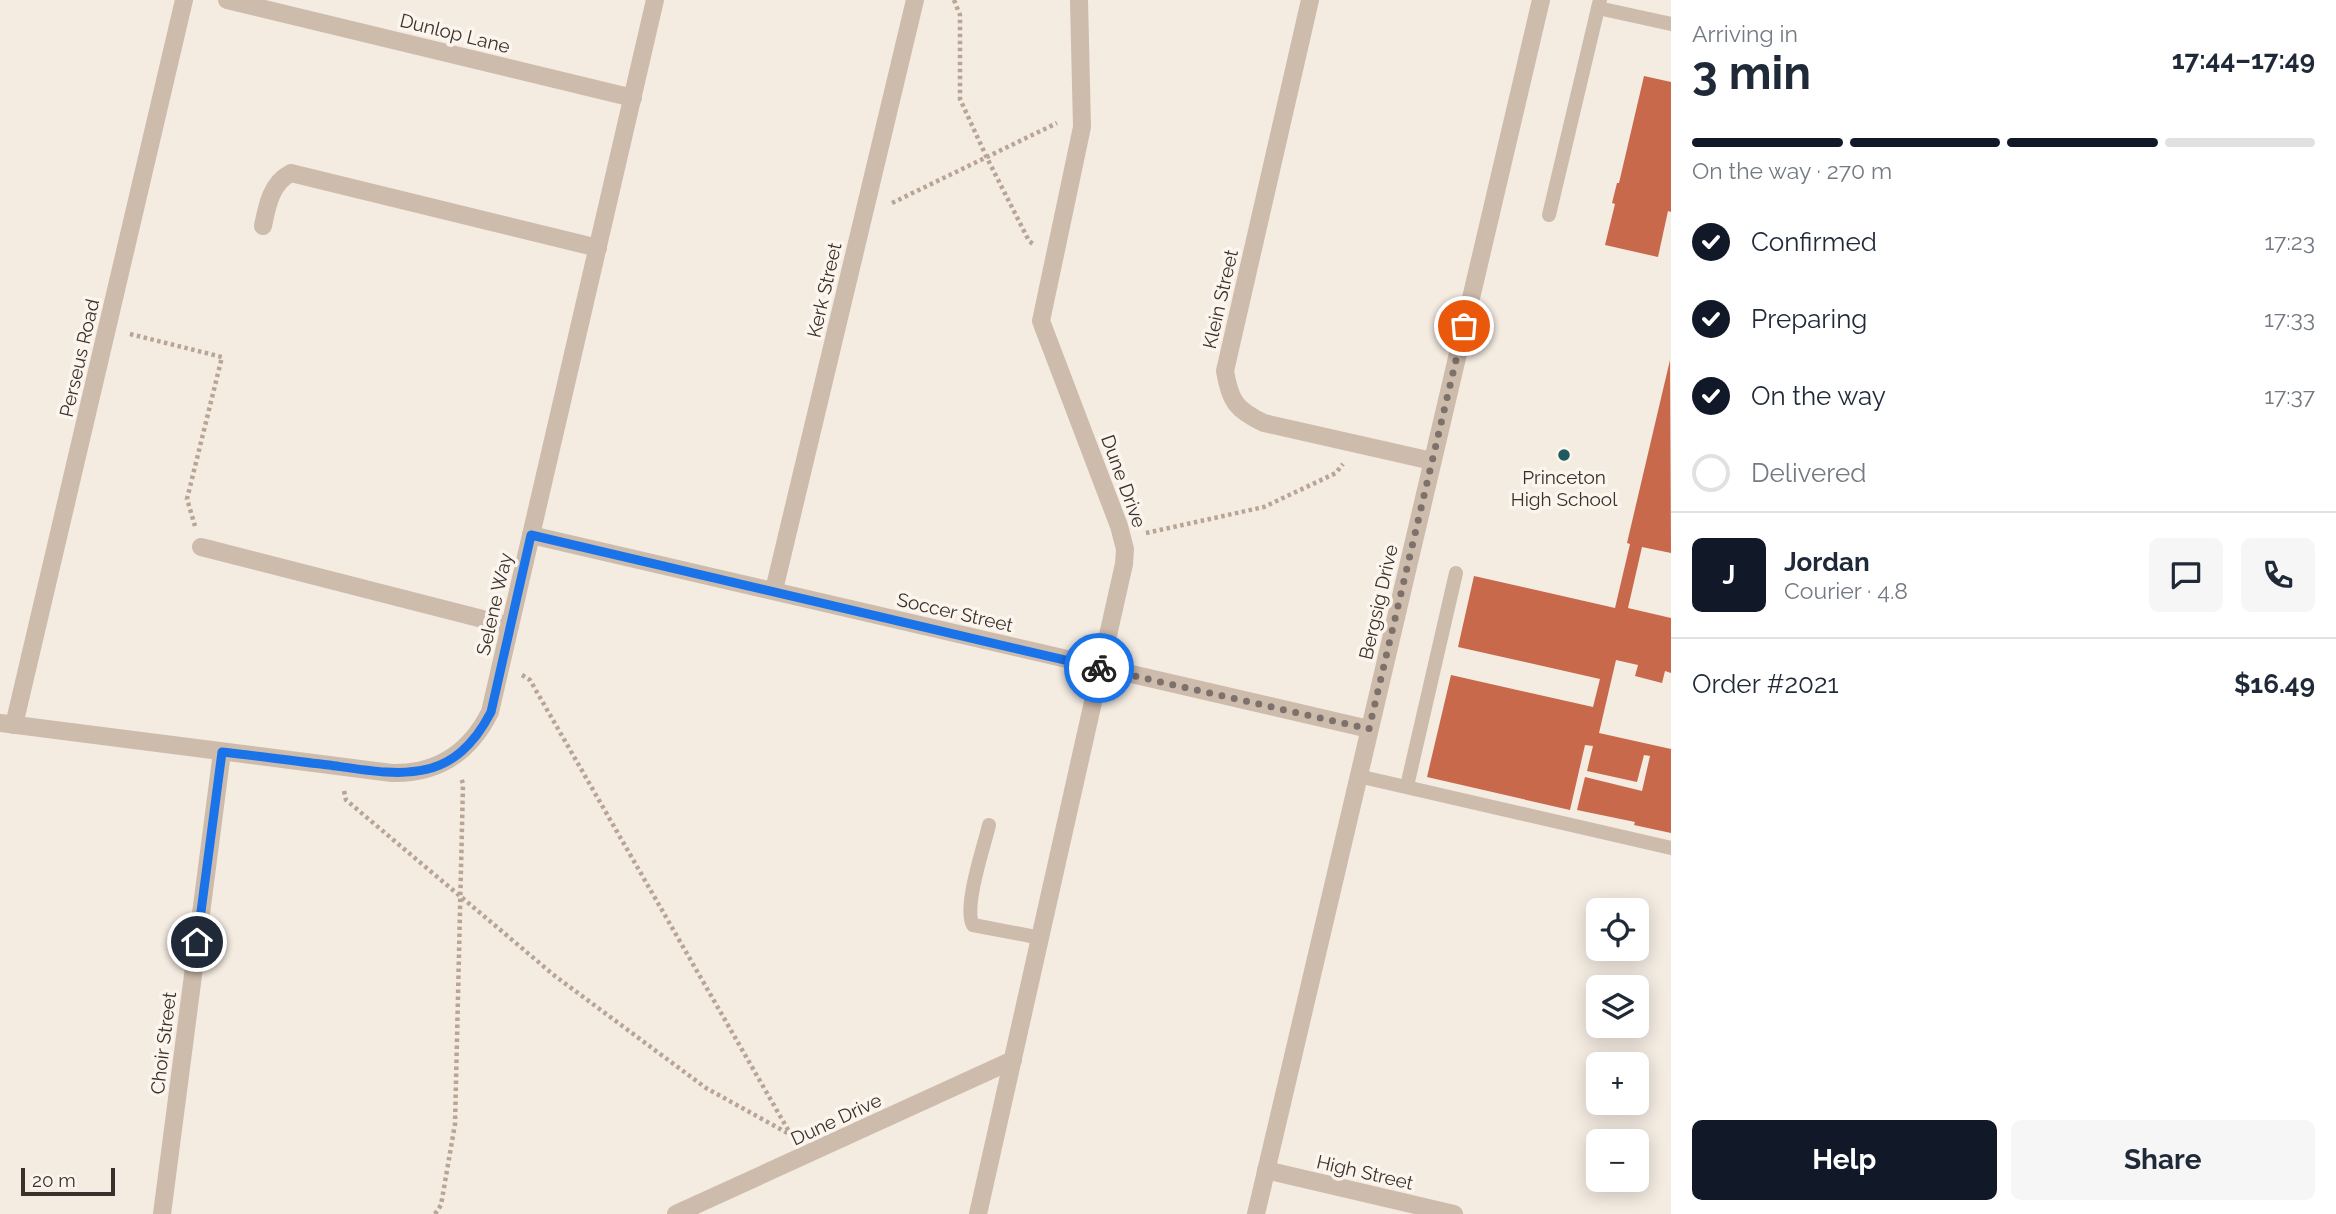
<!DOCTYPE html>
<meta charset="utf-8">
<style>
body{margin:0;font-family:Raleway,sans-serif;background:#f6f6f7;color:#1f2937;height:100vh;display:flex;flex-direction:column;font-size:26px;white-space:nowrap}
*{box-sizing:border-box;margin:0}
p{font-size:23px;color:#747a83}
.icon{flex:none;width:38px;height:38px;fill:none;stroke:currentColor;stroke-width:2;stroke-linecap:round;stroke-linejoin:round}
.map{position:relative;flex:1;overflow:hidden}
.drawer{display:flex;flex-direction:column;background:#fff;width:665px}
.drawer>*{flex:none}
.tools{position:absolute;left:1586px;top:898px;display:grid;gap:14px}
.tools a{display:grid;place-items:center;width:63px;height:63px;border-radius:10px;background:#fff;box-shadow:0 4px 18px #0003;font-size:35px}
.scale{position:absolute;left:21px;bottom:18px;width:94px;box-sizing:border-box;padding-left:7px;border:4px solid #3b302b;border-top:0;font-size:19px;line-height:24px;white-space:nowrap;color:#3b302b;-webkit-text-stroke:5px #fbf5ee;paint-order:stroke}
.pin{position:absolute;display:grid;place-items:center;width:60px;height:60px;color:#fff;margin:-30px;border:4px solid #fff;border-radius:50%;box-shadow:0 2px 7px #0007}
.courier{position:absolute;display:grid;place-items:center;width:70px;height:70px;margin:-35px;border:5px solid #1a73e8;border-radius:50%;background:#fff;color:#222;box-shadow:0 2px 9px #0007}
.overview em{font-style:normal;font-weight:700}
.overview div{display:flex;flex-direction:column-reverse}
.overview{display:flex;align-items:center;justify-content:space-between;height:119px;padding:0 21px}
h1{font-size:46px;font-weight:700;line-height:52px}
.bar{display:grid;grid-template-columns:repeat(4,1fr);gap:10px 7px;align-content:center;height:84px;padding:0 21px}
.bar i{height:9px;border-radius:5px;background:#e0e1e3}
.bar .active{background:#111827}
.bar p{grid-column:span 4}
.line{display:flex;align-items:center;gap:18px;padding:0 21px;border-top:2px solid #e0e1e3}
.line div{flex:1}
.round{display:grid;place-items:center;flex:none;width:74px;height:74px;border-radius:10px;background:#f6f6f7}
ol{padding:0 21px;list-style:none}
li{display:flex;align-items:center;gap:21px;height:77px}
li p{margin-inline-start:auto}
li .icon{padding:7px;border-radius:50%;background:#111827;color:#fff;stroke-width:4}
li:last-child{color:#747a83}
li i{width:38px;height:38px;border:4px solid #e0e1e3;border-radius:50%}
.action{display:flex;gap:14px;margin-top:auto;padding:14px 21px}
.action a{flex:1;height:80px;border-radius:10px;background:#111827;color:#fff;font-size:28px;font-weight:700;line-height:80px;text-align:center}
.action a+a{background:#f6f6f7;color:#1f2937}
main{display:flex;flex:1;min-height:0}
.map>svg:first-child{display:block}
.building{fill:#c8694b}
.lines{fill:none;stroke-linecap:round;stroke-linejoin:round}
.path{stroke:#b9a596;stroke-width:4.5;stroke-dasharray:3.5 3.5;stroke-linecap:butt}
.service{stroke:#cdbbac;stroke-width:14}
.minor{stroke:#cdbbac;stroke-width:18}
.done{stroke:#7c716b;stroke-width:7;stroke-dasharray:0 12.6}
.route{stroke:#1a73e8;stroke-width:9}
.poi-dot{fill:#1f5a5e;stroke:#fbf5ee;stroke-width:2.5}
.labels{text-anchor:middle;dominant-baseline:central;stroke-width:7;stroke-linejoin:round;paint-order:stroke}
.street-label{font-size:19px;fill:#3b302b;stroke:#fbf5ee}
.poi-label{font-size:19px;fill:#3b302b;stroke:#fbf5ee}
</style>
<main>
<div class="map">
<svg width="1671" height="1214" viewBox="0 0 1671 1214">
<rect width="100%" height="100%" fill="#f4ebe1"/>
<!-- building -->
<g class="building">
<polygon points="1644,76 1671,82 1671,212 1668,211 1658,257 1605,245 1615,204 1612,203 1617,183 1619,183"/>
<polygon points="1670,360 1671,553 1642,547 1628,608 1671,618 1671,673 1665,671 1662,683 1635,676 1638,665 1616,660 1599,733 1671,749 1671,833 1634,825 1635,822 1577,810 1585,777 1642,791 1650,756 1644,755 1637,782 1587,771 1593,746 1585,745 1570,810 1427,777 1451,675 1593,707 1600,679 1458,647 1474,576 1615,608 1630,544 1627,543"/>
</g>
<g class="lines">
<!-- path -->
<g class="path">
<polyline points="954,0 960,15 960,99 986,156 1029,241 1033,244"/>
<polyline points="892,203 1057,123"/>
<polyline points="130,334 222,357 187,499 195,526"/>
<polyline points="1146,533 1264,507 1336,473 1343,464"/>
<polyline points="522,675 530,680 791,1135"/>
<polyline points="344,791 346,800 555,976 706,1088 791,1135"/>
<polyline points="435,1214 441,1205 455,1124 463,784 461,777"/>
</g>
<!-- service -->
<g class="service">
<polyline points="1600,0 1598,8 1671,24"/>
<polyline points="1549,215 1598,8"/>
<polyline points="1358,776 1671,848"/>
<polyline points="1407,786 1456,573"/>
<path d="M989,825c-5,22 -26,82 -16,100l68,13"/>
</g>
<!-- minor -->
<g class="minor">
<polyline points="227,0 633,98"/>
<path d="M1310,0l-85,371c5,30 11,39 39,52l168,38"/>
<path d="M263,226c4,-20 8,-43 28,-53l307,75"/>
<polyline points="531,535 1369,729"/>
<polyline points="201,547 510,626"/>
<polyline points="774,590 915,0"/>
<path d="M0,723l392,50c46,1 78,-21 98,-61l165,-712"/>
<polyline points="14,725 184,0"/>
<polyline points="1266,1170 1454,1214"/>
<polyline points="162,1214 222,752"/>
<polyline points="676,1214 1013,1060"/>
<polyline points="978,1214 1124,564 1125,549 1119,526 1041,321 1082,127 1079,0"/>
<polyline points="1256,1214 1541,0"/>
</g>
</g>
<g class="lines">
<!-- done -->
<polyline class="done" points="1099,668 1369,729 1464,326"/>
<!-- route -->
<path class="route" d="M197,942l25,-190c36,4 71,9 107,13 71,10 123,22 162,-53l40,-177 568,133"/>
</g>
<!-- markers -->
<circle class="poi-dot" cx="1564" cy="455" r="7"/>
<g class="labels">
<!-- street labels -->
<g class="street-label">
<text transform="translate(455 33) rotate(14)">Dunlop Lane</text>
<text transform="translate(824 290) rotate(-77)">Kerk Street</text>
<text transform="translate(1220 299) rotate(-77)">Klein Street</text>
<text transform="translate(79 358) rotate(-77)">Perseus Road</text>
<text transform="translate(1124 481) rotate(70)">Dune Drive</text>
<text transform="translate(1378 602) rotate(-77)">Bergsig Drive</text>
<text transform="translate(494 604) rotate(-77)">Selene Way</text>
<text transform="translate(955 612) rotate(13)">Soccer Street</text>
<text transform="translate(163 1043) rotate(-83)">Choir Street</text>
<text transform="translate(836 1119) rotate(-25)">Dune Drive</text>
<text transform="translate(1365 1172) rotate(13)">High Street</text>
</g>
<!-- poi labels -->
<g class="poi-label">
<text x="1564" y="477">Princeton<tspan x="1564" dy="22">High School</tspan></text>
</g>
</g>
</svg>
<div class="tools">
<a><svg class="icon" aria-label="locate" viewBox="0 0 24 24"><circle cx="12" cy="12" r="6"/><path d="M12 2v4M12 18v4M2 12h4M18 12h4"/></svg></a>
<a><svg class="icon" aria-label="layers" viewBox="0 0 24 24"><path d="M12 4l9 5-9 5-9-5zM3 14l9 5 9-5"/></svg></a>
<a>+</a>
<a>−</a>
</div>
<div class="scale">20 m</div>
<div class="pin" style="left:1464px;top:326px;background:#ea580c"><svg class="icon" aria-label="bag" viewBox="0 0 24 24"><path d="M5 8h14l-1 12H6zM9 8a3 3 0 0 1 6 0"/></svg></div>
<div class="pin" style="left:197px;top:942px;background:#1f2937"><svg class="icon" aria-label="home" viewBox="0 0 24 24"><path d="M3 11l9-7 9 7M6 9v11h12V9"/></svg></div>
<div class="courier" style="left:1099px;top:668px"><svg class="icon" aria-label="bike" viewBox="0 0 24 24"><circle cx="6" cy="16" r="4"/><circle cx="18" cy="16" r="4"/><path d="M6 16l4-8h5l3 8M10 8l3 8H6M13 5h3"/></svg></div>
</div>
<section class="drawer">
<div class="overview"><div><h1>3 min</h1><p>Arriving in</p></div><em>17:44–17:49</em></div>
<div class="bar"><i class="active"></i><i class="active"></i><i class="active"></i><i></i><p>On the way · 270 m</p></div>
<ol>
<li><svg class="icon" aria-label="check" viewBox="0 0 24 24"><path d="M5 12l5 5 9-10"/></svg>Confirmed<p>17:23</p></li>
<li><svg class="icon" aria-label="check" viewBox="0 0 24 24"><path d="M5 12l5 5 9-10"/></svg>Preparing<p>17:33</p></li>
<li><svg class="icon" aria-label="check" viewBox="0 0 24 24"><path d="M5 12l5 5 9-10"/></svg>On the way<p>17:37</p></li>
<li><i></i>Delivered</li>
</ol>
<div class="line" style="height:126px"><b class="round" style="background:#111827;color:#fff">J</b><div><b>Jordan</b><p>Courier · 4.8</p></div><a class="round"><svg class="icon" aria-label="chat" viewBox="0 0 24 24"><path d="M4 5h16v11H9l-5 4z"/></svg></a><a class="round"><svg class="icon" aria-label="phone" viewBox="0 0 24 24"><path d="M5 4h4l2 5-3 2q2 4 5 5l2-3 5 2v4C11 20 4 13 5 4z"/></svg></a></div>
<div class="line" style="height:91px"><div>Order #2021</div><b>$16.49</b></div>
<div class="action"><a>Help</a><a>Share</a></div>
</section>
</main>
